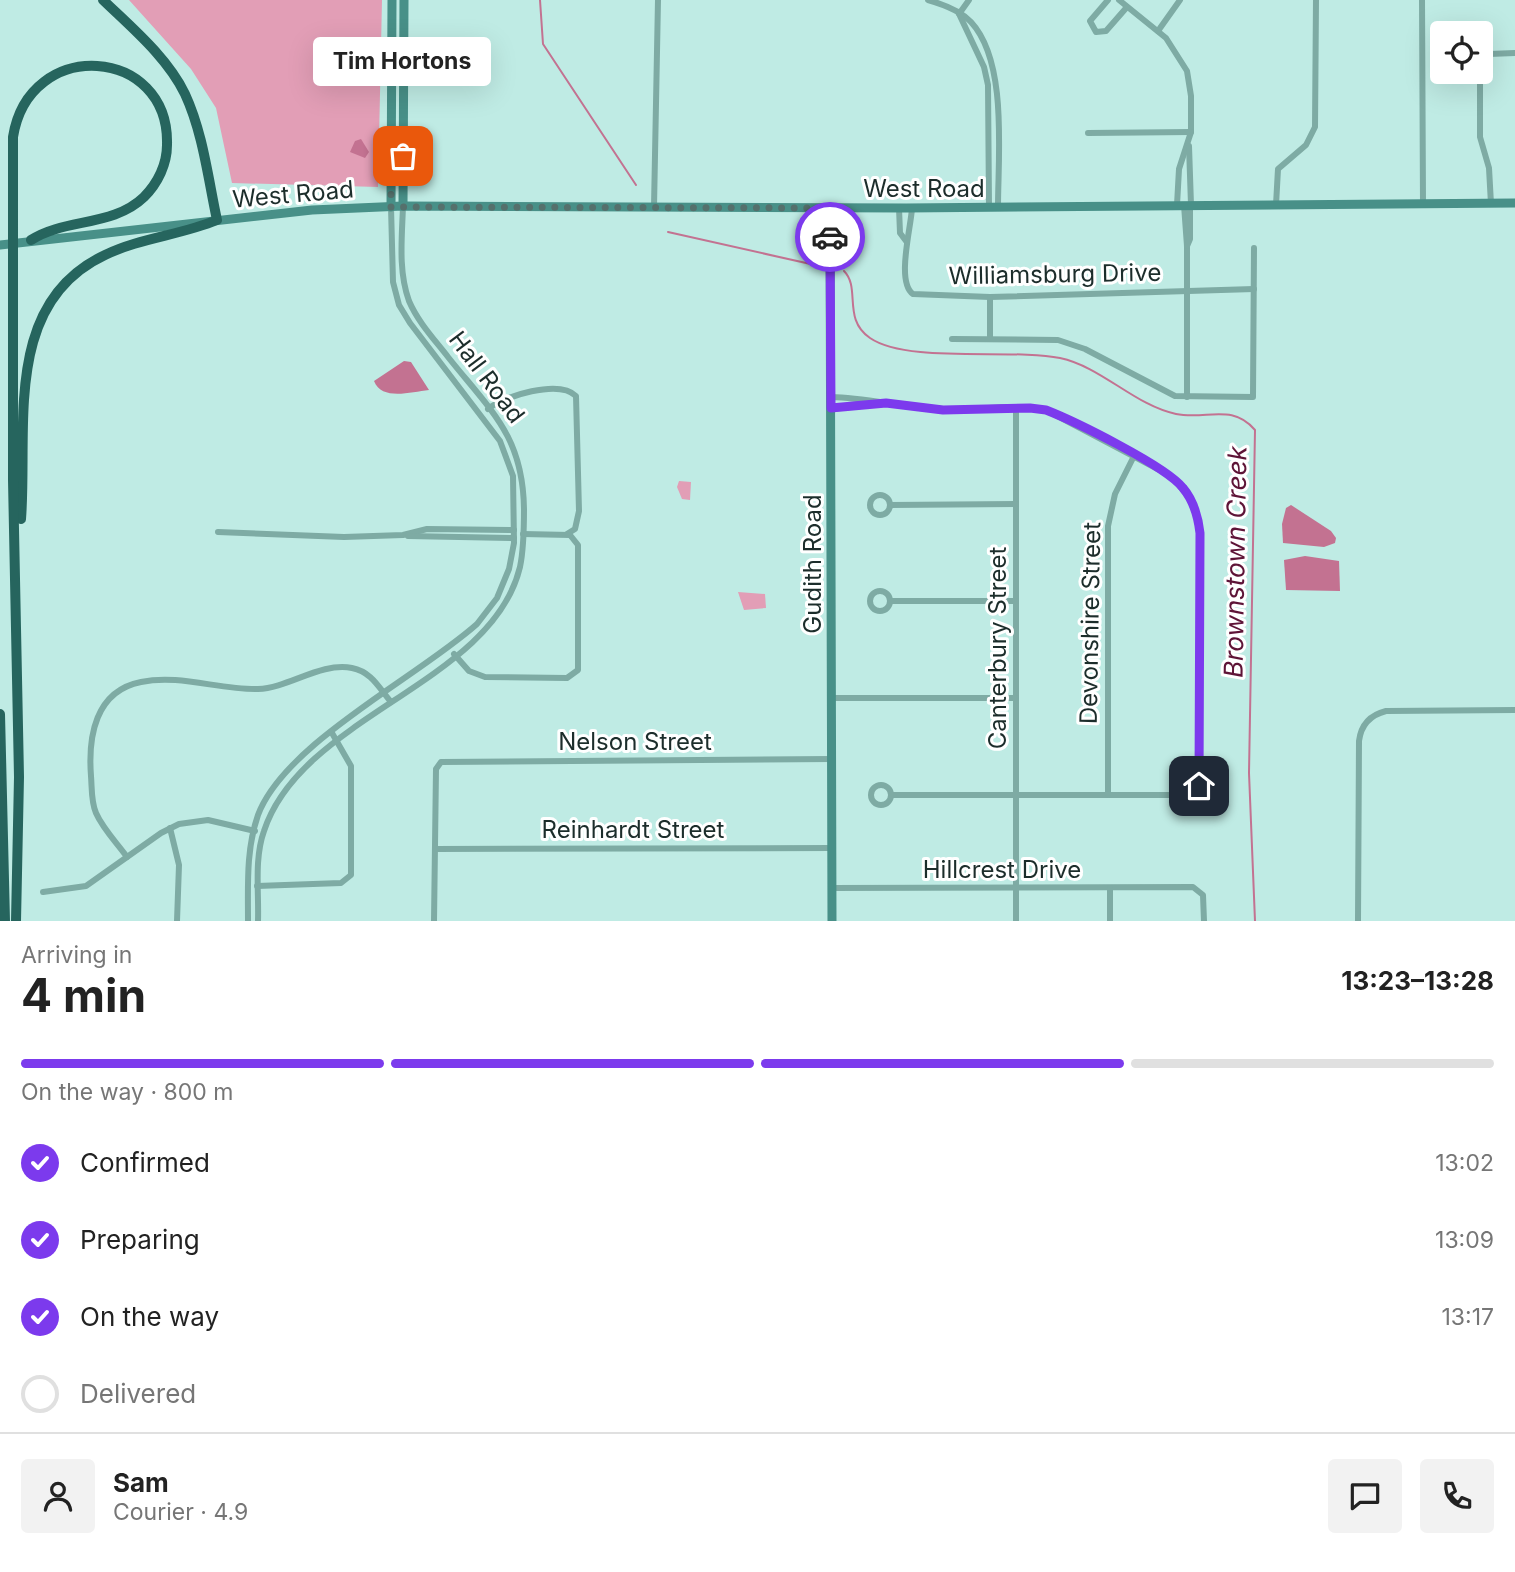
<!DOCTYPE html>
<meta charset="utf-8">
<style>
body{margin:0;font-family:Inter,sans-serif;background:#f2f2f2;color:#222;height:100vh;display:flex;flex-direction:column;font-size:26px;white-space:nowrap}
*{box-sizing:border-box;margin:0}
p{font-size:23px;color:#767676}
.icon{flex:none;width:38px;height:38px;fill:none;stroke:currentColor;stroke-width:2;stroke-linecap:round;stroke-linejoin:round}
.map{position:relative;height:921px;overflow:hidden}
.sheet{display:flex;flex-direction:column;background:#fff;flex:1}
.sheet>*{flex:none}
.controls{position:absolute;left:1430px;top:21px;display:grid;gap:14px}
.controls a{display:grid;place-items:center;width:63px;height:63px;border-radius:7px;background:#fff;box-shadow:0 7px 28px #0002;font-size:35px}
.pin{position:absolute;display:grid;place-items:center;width:60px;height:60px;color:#fff;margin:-30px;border-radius:14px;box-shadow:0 4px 10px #0006}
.courier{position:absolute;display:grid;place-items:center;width:70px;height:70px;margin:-35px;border:5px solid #7c3aed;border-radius:50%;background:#fff;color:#222;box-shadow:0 2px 9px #0007}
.bubble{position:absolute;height:49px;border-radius:7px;background:#fff;box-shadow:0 7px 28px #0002;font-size:23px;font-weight:700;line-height:49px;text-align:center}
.head em{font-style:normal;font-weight:700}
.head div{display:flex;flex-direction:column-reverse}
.head{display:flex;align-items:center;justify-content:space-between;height:119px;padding:0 21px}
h1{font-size:46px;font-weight:700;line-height:52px}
.bar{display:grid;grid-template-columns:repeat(4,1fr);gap:10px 7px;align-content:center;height:84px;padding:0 21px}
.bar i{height:9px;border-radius:5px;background:#e0e0e0}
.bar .active{background:#7c3aed}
.bar p{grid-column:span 4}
.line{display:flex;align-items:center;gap:18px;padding:0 21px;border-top:2px solid #e0e0e0}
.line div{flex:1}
.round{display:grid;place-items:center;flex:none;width:74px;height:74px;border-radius:7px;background:#f2f2f2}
ol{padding:0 21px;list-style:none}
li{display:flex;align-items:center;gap:21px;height:77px}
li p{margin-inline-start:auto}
li .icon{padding:7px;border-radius:50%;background:#7c3aed;color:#fff;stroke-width:4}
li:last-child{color:#767676}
li i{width:38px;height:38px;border:4px solid #e0e0e0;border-radius:50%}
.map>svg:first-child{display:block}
.green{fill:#e29eb6}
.water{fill:#c37291}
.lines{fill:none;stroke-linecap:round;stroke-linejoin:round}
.stream{stroke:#c37291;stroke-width:2}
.street{stroke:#7eaba4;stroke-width:6}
.secondary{stroke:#489088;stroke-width:9}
.highway{stroke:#26655e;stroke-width:10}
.done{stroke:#55706c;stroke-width:7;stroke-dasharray:0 12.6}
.route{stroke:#7c3aed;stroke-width:9}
.labels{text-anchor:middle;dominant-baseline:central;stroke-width:6;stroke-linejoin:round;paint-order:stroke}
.street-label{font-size:24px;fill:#1c2d2b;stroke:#fff}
.water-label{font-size:26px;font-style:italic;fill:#5e1437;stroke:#fff}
</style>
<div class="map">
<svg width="1515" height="921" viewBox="0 0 1515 921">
<rect width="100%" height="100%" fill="#bfebe4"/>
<!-- green -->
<g class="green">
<polygon points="129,0 382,0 378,187 232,183 216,108 191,69"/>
<polygon points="679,481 691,482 690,500 682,499 677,487"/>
<polygon points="738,592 765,594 766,608 744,610"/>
</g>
<!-- water -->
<g class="water">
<polygon points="361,139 369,152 365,158 350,152 355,141"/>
<path d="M404,361l7,1 18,28c-19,2 -47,11 -55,-9z"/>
<polygon points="1291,505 1331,531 1336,538 1335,543 1324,547 1283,543 1282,524 1286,508"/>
<polygon points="1305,556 1339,561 1340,591 1286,590 1284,560"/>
</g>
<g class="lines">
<!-- stream -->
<g class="stream">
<polyline points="540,0 543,44 636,185"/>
<polyline points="668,232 815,265"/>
<path d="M844,271c17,17 -2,48 26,67 38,26 142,10 190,20 42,9 74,47 116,56 31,6 56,-11 79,16l-6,343 6,148"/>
</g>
<!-- street -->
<g class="street">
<path d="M928,0c14,4 33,11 43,22 37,40 27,134 27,185"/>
<polyline points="1108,0 1090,21 1096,32 1106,31 1127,7"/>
<polyline points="1119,0 1166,38 1187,71 1191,96 1191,132 1179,169 1177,205"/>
<polyline points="1422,0 1423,204"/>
<polyline points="959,14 969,0"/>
<polyline points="960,16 984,67 988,85 989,207"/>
<polyline points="1158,31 1180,0"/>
<polyline points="1480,62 1489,54 1515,53"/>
<polyline points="1480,72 1480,137 1489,168 1491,204"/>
<polyline points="1088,133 1191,132"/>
<polyline points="1189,146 1191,205"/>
<polyline points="1184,205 1187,246 1187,397"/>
<polyline points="1276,205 1278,169 1306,145 1315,127 1316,0"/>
<polyline points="654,207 658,0"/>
<polyline points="899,208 900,233 906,241"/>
<path d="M912,208c-1,20 -16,74 1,86l77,3 264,-8"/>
<polyline points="1187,246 1190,239 1190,205"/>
<polyline points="990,297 990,338"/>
<polyline points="952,339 1058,340 1085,349 1175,396 1253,397 1254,248"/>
<path d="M831,397c38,1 74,11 112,12 34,2 70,-6 103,1l125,66 18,21 10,26 1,255 -4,13 -11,4h-294"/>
<polyline points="831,408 881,404"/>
<polyline points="1016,408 1016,921"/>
<path d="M488,409c16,-13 71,-30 88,-13l3,115 -4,18 -8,5"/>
<circle cx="880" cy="505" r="10"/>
<polyline points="890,505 1016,504"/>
<polyline points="218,532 344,537 403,535 427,529 514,530"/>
<polyline points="408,536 514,538"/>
<circle cx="880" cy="601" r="10"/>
<polyline points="890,601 1016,601"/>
<polyline points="454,654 469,671 485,677 567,678 578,670 578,545 570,535 523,534"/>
<polyline points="831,698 1016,698"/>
<circle cx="881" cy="795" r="10"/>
<polyline points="1108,795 1108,526 1115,494 1134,456"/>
<polyline points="170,828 179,865 177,921"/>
<polyline points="435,849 832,848"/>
<path d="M127,857c-10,-14 -24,-28 -31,-44 -5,-11 -4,-25 -5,-37 -3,-39 4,-85 50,-94 39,-8 78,8 117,7 31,-1 62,-27 94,-21 20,4 27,20 39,34"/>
<polyline points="257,886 341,883 351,875 351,766 332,733"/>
<polyline points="832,888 1193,887 1203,895 1204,921"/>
<polyline points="43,892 86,886 161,833 179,824 208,820 255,831"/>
<path d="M248,921c0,-36 -2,-72 10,-106 27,-72 160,-138 219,-191l20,-26 12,-29 5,-26 -1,-67 -13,-35 -90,-118 -11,-18 -6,-23 -2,-75"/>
<path d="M258,921c1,-29 -4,-62 6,-90 38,-116 228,-147 256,-264 4,-19 4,-39 4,-58 -1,-73 -33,-98 -76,-152 -14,-18 -30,-35 -39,-56 -11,-30 -7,-64 -6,-95"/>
<polyline points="434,921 436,769 441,762 832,759"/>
<polyline points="1110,921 1110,888"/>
<path d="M1358,921l1,-180c2,-16 11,-26 27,-30l129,-1"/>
</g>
<!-- secondary -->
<g class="secondary">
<polyline points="403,206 404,0"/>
<polyline points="391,207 392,0"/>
<polyline points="830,208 832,921"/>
<polyline points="0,245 312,210 403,206 906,208 1515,203"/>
</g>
<!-- highway -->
<g class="highway">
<path d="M21,519c7,-91 -19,-216 84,-264 35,-17 76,-20 112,-35 -9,-42 -14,-87 -32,-126 -18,-37 -53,-66 -82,-94"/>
<polyline points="0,714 5,921"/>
<path d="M16,921l3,-144 -6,-297v-343c16,-101 157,-91 154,8 0,19 -9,38 -23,52 -31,30 -79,21 -113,43"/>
</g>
</g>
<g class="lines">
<!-- done -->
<polyline class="done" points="403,156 391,156 391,207 830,208 830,237"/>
<!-- route -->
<path class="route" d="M830,237l1,171 55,-5 57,7 87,-2 16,2c28,11 120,56 137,78 11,13 15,28 17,45l-1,253"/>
</g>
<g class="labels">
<!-- street labels -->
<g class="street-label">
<text x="924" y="188">West Road</text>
<text transform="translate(293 194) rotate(-5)">West Road</text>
<text transform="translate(1055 274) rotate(-1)">Williamsburg Drive</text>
<text transform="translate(487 377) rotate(53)">Hall Road</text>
<text transform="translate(812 564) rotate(-90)">Gudith Road</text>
<text transform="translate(1090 623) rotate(-89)">Devonshire Street</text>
<text transform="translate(997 648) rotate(-90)">Canterbury Street</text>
<text x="635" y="741">Nelson Street</text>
<text x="633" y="829">Reinhardt Street</text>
<text x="1002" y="869">Hillcrest Drive</text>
</g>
<!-- water labels -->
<g class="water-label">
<text transform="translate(1235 562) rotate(-89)">Brownstown Creek</text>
</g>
</g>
</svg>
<div class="controls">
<a><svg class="icon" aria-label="locate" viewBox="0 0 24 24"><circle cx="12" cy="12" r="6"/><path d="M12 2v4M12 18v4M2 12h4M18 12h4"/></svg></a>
</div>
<div class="pin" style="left:403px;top:156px;background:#ea580c"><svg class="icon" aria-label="bag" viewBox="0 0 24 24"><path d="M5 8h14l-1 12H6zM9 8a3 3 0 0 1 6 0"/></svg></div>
<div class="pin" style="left:1199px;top:786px;background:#1f2937"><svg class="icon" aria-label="home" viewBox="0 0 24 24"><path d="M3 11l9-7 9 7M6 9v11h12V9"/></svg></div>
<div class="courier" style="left:830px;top:237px"><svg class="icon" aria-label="car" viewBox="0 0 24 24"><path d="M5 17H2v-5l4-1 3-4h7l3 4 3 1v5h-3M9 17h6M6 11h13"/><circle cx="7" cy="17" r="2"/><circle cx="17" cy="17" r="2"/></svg></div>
<div class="bubble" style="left:313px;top:37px;width:178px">Tim Hortons</div>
</div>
<section class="sheet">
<div class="head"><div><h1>4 min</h1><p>Arriving in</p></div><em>13:23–13:28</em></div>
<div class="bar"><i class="active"></i><i class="active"></i><i class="active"></i><i></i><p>On the way · 800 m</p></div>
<ol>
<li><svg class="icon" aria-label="check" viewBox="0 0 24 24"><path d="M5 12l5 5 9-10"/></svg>Confirmed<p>13:02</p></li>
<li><svg class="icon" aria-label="check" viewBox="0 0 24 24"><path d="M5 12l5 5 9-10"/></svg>Preparing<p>13:09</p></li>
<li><svg class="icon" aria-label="check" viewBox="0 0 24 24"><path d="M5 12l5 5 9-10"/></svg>On the way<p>13:17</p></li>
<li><i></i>Delivered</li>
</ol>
<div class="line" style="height:126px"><a class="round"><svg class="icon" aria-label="person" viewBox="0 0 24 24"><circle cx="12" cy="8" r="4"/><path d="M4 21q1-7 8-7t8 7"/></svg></a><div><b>Sam</b><p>Courier · 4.9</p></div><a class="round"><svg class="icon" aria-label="chat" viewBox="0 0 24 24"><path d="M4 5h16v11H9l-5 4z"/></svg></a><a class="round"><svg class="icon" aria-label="phone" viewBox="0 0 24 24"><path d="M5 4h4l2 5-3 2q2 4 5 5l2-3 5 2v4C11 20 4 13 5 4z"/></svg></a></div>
</section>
